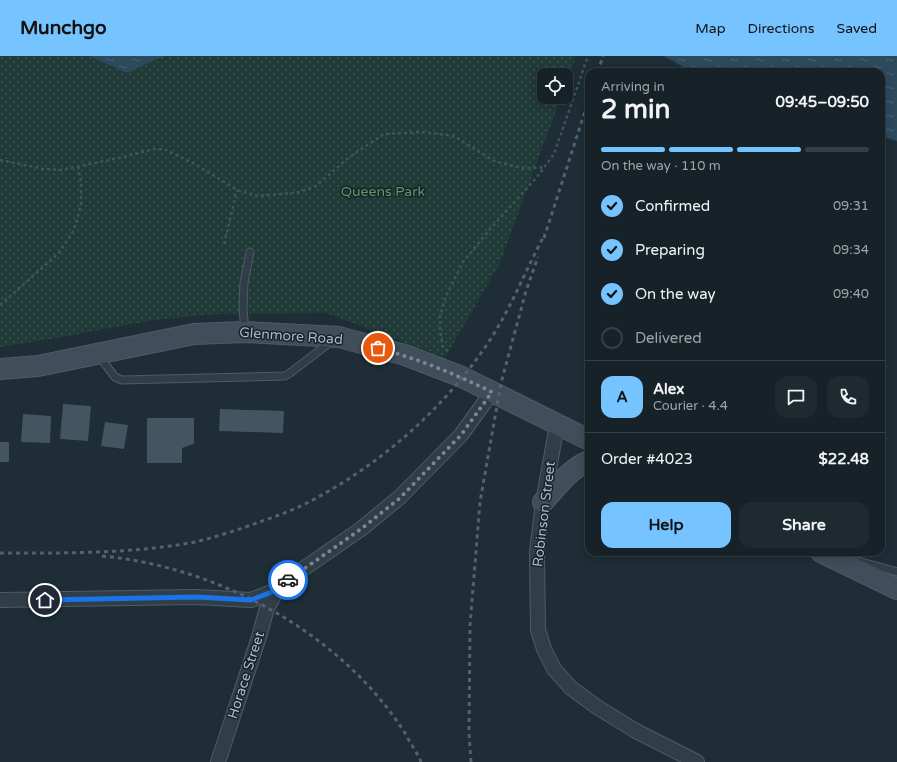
<!DOCTYPE html>
<meta charset="utf-8">
<style>
body{margin:0;font-family:"Varela Round",sans-serif;background:#1f2a30;color:#f1f3f6;height:100vh;display:flex;flex-direction:column;font-size:15px;white-space:nowrap}
*{box-sizing:border-box;margin:0}
p{font-size:13px;color:#9ea4a8}
.icon{flex:none;width:22px;height:22px;fill:none;stroke:currentColor;stroke-width:2;stroke-linecap:round;stroke-linejoin:round}
.map{position:relative;flex:1;overflow:hidden}
.side{position:absolute;left:585px;top:12px;width:300px;height:488px;display:flex;flex-direction:column;background:#162228;border-radius:12px;box-shadow:0 2px 10px #0003,0 0 0 1px #353f45}
.side>*{flex:none}
.controls{position:absolute;left:537px;top:12px;display:grid;gap:8px}
.controls a{display:grid;place-items:center;width:36px;height:36px;border-radius:8px;background:#162228;box-shadow:0 2px 10px #0003,0 0 0 1px #353f45;font-size:20px}
.pin{position:absolute;display:grid;place-items:center;width:34px;height:34px;color:#fff;margin:-17px;border:2px solid #fff;border-radius:50%;box-shadow:0 1px 4px #0007}
.courier{position:absolute;display:grid;place-items:center;width:40px;height:40px;margin:-20px;border:3px solid #1a73e8;border-radius:50%;background:#fff;color:#222;box-shadow:0 1px 5px #0007}
.summary em{font-style:normal;font-weight:700}
.summary div{display:flex;flex-direction:column-reverse}
.summary{display:flex;align-items:center;justify-content:space-between;height:68px;padding:0 16px}
h1{font-size:26px;font-weight:700;line-height:30px}
.bar{display:grid;grid-template-columns:repeat(4,1fr);gap:6px 4px;align-content:center;height:48px;padding:0 16px}
.bar i{height:5px;border-radius:3px;background:#353f45}
.bar .selected{background:#75c3ff}
.bar p{grid-column:span 4}
.line{display:flex;align-items:center;gap:10px;padding:0 16px;border-top:1px solid #353f45}
.line div{flex:1}
.round{display:grid;place-items:center;flex:none;width:42px;height:42px;border-radius:12px;background:#1f2a30}
ol{padding:0 16px;list-style:none}
li{display:flex;align-items:center;gap:12px;height:44px}
li p{margin-inline-start:auto}
li .icon{padding:4px;border-radius:50%;background:#75c3ff;color:#111;stroke-width:4}
li:last-child{color:#9ea4a8}
li i{width:22px;height:22px;border:2px solid #353f45;border-radius:50%}
.button{display:flex;gap:8px;margin-top:auto;padding:8px 16px}
.button a{flex:1;height:46px;border-radius:12px;background:#75c3ff;color:#111;font-size:16px;font-weight:700;line-height:46px;text-align:center}
.button a+a{background:#1f2a30;color:#f1f3f6}
header{display:flex;align-items:center;gap:24px;box-sizing:border-box;height:56px;padding:0 20px;background:#75c3ff;color:#111}
header strong{font-size:19px}
nav{display:flex;gap:22px;margin-inline-start:auto;font-size:14px}
.map>svg:first-child{display:block}
.park{fill:url(#park-dots)}
.water{fill:url(#water-ripples)}
.building{fill:#435561}
.lines{fill:none;stroke-linecap:round;stroke-linejoin:round}
.lane-casing{stroke:#4e5c65;stroke-width:9}
.street-casing{stroke:#4e5c65;stroke-width:16}
.secondary-casing{stroke:#4e5c65;stroke-width:22}
.path{stroke:#3f5655;stroke-width:2.5;stroke-dasharray:3 3;stroke-linecap:butt}
.lane{stroke:#313e47;stroke-width:7}
.street{stroke:#313e47;stroke-width:14}
.secondary{stroke:#3f4e5a;stroke-width:20}
.rail{stroke:#52636f;stroke-width:3;stroke-dasharray:4 4;stroke-linecap:butt}
.done{stroke:#798893;stroke-width:4;stroke-dasharray:0 7.2}
.route{stroke:#1a73e8;stroke-width:5}
.labels{text-anchor:middle;dominant-baseline:central;stroke-width:3;stroke-linejoin:round;paint-order:stroke}
.park-label{font-size:14px;fill:#619664;stroke:#17232b}
.street-label{font-size:14px;fill:#aab9c5;stroke:#17232b}
</style>
<header>
<strong>Munchgo</strong>
<nav><a>Map</a><a>Directions</a><a>Saved</a></nav>
</header>
<div class="map">
<svg width="897" height="706" viewBox="0 0 897 706">
<defs>
<pattern id="park-dots" width="8" height="8" patternUnits="userSpaceOnUse"><rect width="8" height="8" fill="#203a37"/><path d="M2 2h.1M6 6h.1" fill="none" stroke="#3e5452" stroke-width="1.8" stroke-linecap="round"/></pattern>
<pattern id="water-ripples" width="26" height="14" patternUnits="userSpaceOnUse"><rect width="26" height="14" fill="#2d4a5d"/><path d="M2 4q2-2 4 0t4 0M15 11q2-2 4 0t4 0" fill="none" stroke="#496273"/></pattern>
</defs>
<rect width="100%" height="100%" fill="#1e2d36"/>
<!-- park -->
<polygon class="park" points="0,0 88,0 127,17 164,0 576,0 566,28 566,19 544,19 544,41 561,41 500,207 445,302 326,257 215,258 154,264 57,282 0,291 0,133 1,127 0,127"/>
<!-- water -->
<g class="water">
<polygon points="89,0 164,0 127,17"/>
<polygon points="664,0 897,0 897,85 881,80 881,16 692,16"/>
</g>
<!-- building -->
<g class="building">
<polygon points="63,348 91,350 88,385 60,383"/>
<polygon points="220,353 284,355 283,377 219,375"/>
<polygon points="23,358 51,360 50,387 21,386"/>
<polygon points="147,362 194,362 194,388 182,392 182,407 147,407"/>
<polygon points="105,366 128,369 124,393 101,390"/>
<rect x="0" y="386" width="9" height="20"/>
</g>
<g class="lines">
<!-- lane casing -->
<g class="lane-casing">
<g id="lane">
<polyline points="245,276 243,252 244,227 250,196"/>
<polyline points="99,300 115,321 122,324 285,320 290,317 332,285"/>
<polyline points="858,505 897,516"/>
</g>
</g>
<!-- street casing -->
<g class="street-casing">
<g id="street">
<polyline points="557,369 543,446 537,496 538,574 544,593 554,613 571,632 597,651 636,675 697,706"/>
<polyline points="0,544 196,541 251,544 277,534 290,522 361,473 400,441 461,379 492,336"/>
<polyline points="218,706 259,581 267,552 277,534"/>
</g>
</g>
<!-- secondary casing -->
<g class="secondary-casing">
<g id="secondary">
<polyline points="0,313 38,310 194,278 245,276 339,281 405,299 462,321 589,384"/>
<path d="M543,446c14,-15 26,-33 46,-41"/>
<polyline points="821,496 897,533"/>
</g>
</g>
<!-- path -->
<g class="path">
<polyline points="0,104 44,113 61,114 119,102 154,93 164,93 195,108 237,134 257,140 283,138 299,136 316,130 348,102 384,78 422,76 454,80 494,105 520,112 538,112 544,111"/>
<polyline points="224,188 237,134"/>
<polyline points="0,249 59,197 74,174 81,149 81,126 78,110"/>
<polyline points="448,295 443,292 440,274 440,261 445,242 463,206 491,172 537,121 554,98 588,0"/>
</g>
<!-- lane -->
<use href="#lane" class="lane"/>
<!-- street -->
<use href="#street" class="street"/>
<!-- secondary -->
<use href="#secondary" class="secondary"/>
<!-- rail -->
<g class="rail">
<polyline points="598,16 603,0"/>
<polyline points="544,182 589,43"/>
<path d="M0,497c65,0 131,1 195,-11 21,-5 42,-12 62,-19 16,-6 32,-11 48,-19 72,-37 135,-91 181,-158 24,-35 39,-75 59,-112"/>
<path d="M102,500c117,11 239,77 303,177 5,10 12,19 16,29"/>
<polyline points="471,706 469,677 470,570 480,446 501,327 526,235 538,201"/>
</g>
</g>
<g class="lines">
<!-- done -->
<path class="done" d="M288,524l73,-51 39,-31 61,-63 31,-43c-37,-18 -74,-33 -114,-44"/>
<!-- route -->
<polyline class="route" points="45,544 196,541 251,544 277,534 288,524"/>
</g>
<g class="labels">
<!-- park labels -->
<g class="park-label">
<text x="383" y="135">Queens Park</text>
</g>
<!-- street labels -->
<g class="street-label">
<text transform="translate(291 280) rotate(4)">Glenmore Road</text>
<text transform="translate(544 458) rotate(-83)">Robinson Street</text>
<text transform="translate(246 619) rotate(-72)">Horace Street</text>
</g>
</g>
</svg>
<div class="controls">
<a><svg class="icon" aria-label="locate" viewBox="0 0 24 24"><circle cx="12" cy="12" r="6"/><path d="M12 2v4M12 18v4M2 12h4M18 12h4"/></svg></a>
</div>
<div class="pin" style="left:378px;top:292px;background:#ea580c"><svg class="icon" aria-label="bag" viewBox="0 0 24 24"><path d="M5 8h14l-1 12H6zM9 8a3 3 0 0 1 6 0"/></svg></div>
<div class="pin" style="left:45px;top:544px;background:#1f2937"><svg class="icon" aria-label="home" viewBox="0 0 24 24"><path d="M3 11l9-7 9 7M6 9v11h12V9"/></svg></div>
<div class="courier" style="left:288px;top:524px"><svg class="icon" aria-label="car" viewBox="0 0 24 24"><path d="M5 17H2v-5l4-1 3-4h7l3 4 3 1v5h-3M9 17h6M6 11h13"/><circle cx="7" cy="17" r="2"/><circle cx="17" cy="17" r="2"/></svg></div>
<section class="side">
<div class="summary"><div><h1>2 min</h1><p>Arriving in</p></div><em>09:45–09:50</em></div>
<div class="bar"><i class="selected"></i><i class="selected"></i><i class="selected"></i><i></i><p>On the way · 110 m</p></div>
<ol>
<li><svg class="icon" aria-label="check" viewBox="0 0 24 24"><path d="M5 12l5 5 9-10"/></svg>Confirmed<p>09:31</p></li>
<li><svg class="icon" aria-label="check" viewBox="0 0 24 24"><path d="M5 12l5 5 9-10"/></svg>Preparing<p>09:34</p></li>
<li><svg class="icon" aria-label="check" viewBox="0 0 24 24"><path d="M5 12l5 5 9-10"/></svg>On the way<p>09:40</p></li>
<li><i></i>Delivered</li>
</ol>
<div class="line" style="height:72px"><b class="round" style="background:#75c3ff;color:#111">A</b><div><b>Alex</b><p>Courier · 4.4</p></div><a class="round"><svg class="icon" aria-label="chat" viewBox="0 0 24 24"><path d="M4 5h16v11H9l-5 4z"/></svg></a><a class="round"><svg class="icon" aria-label="phone" viewBox="0 0 24 24"><path d="M5 4h4l2 5-3 2q2 4 5 5l2-3 5 2v4C11 20 4 13 5 4z"/></svg></a></div>
<div class="line" style="height:52px"><div>Order #4023</div><b>$22.48</b></div>
<div class="button"><a>Help</a><a>Share</a></div>
</section>
</div>
